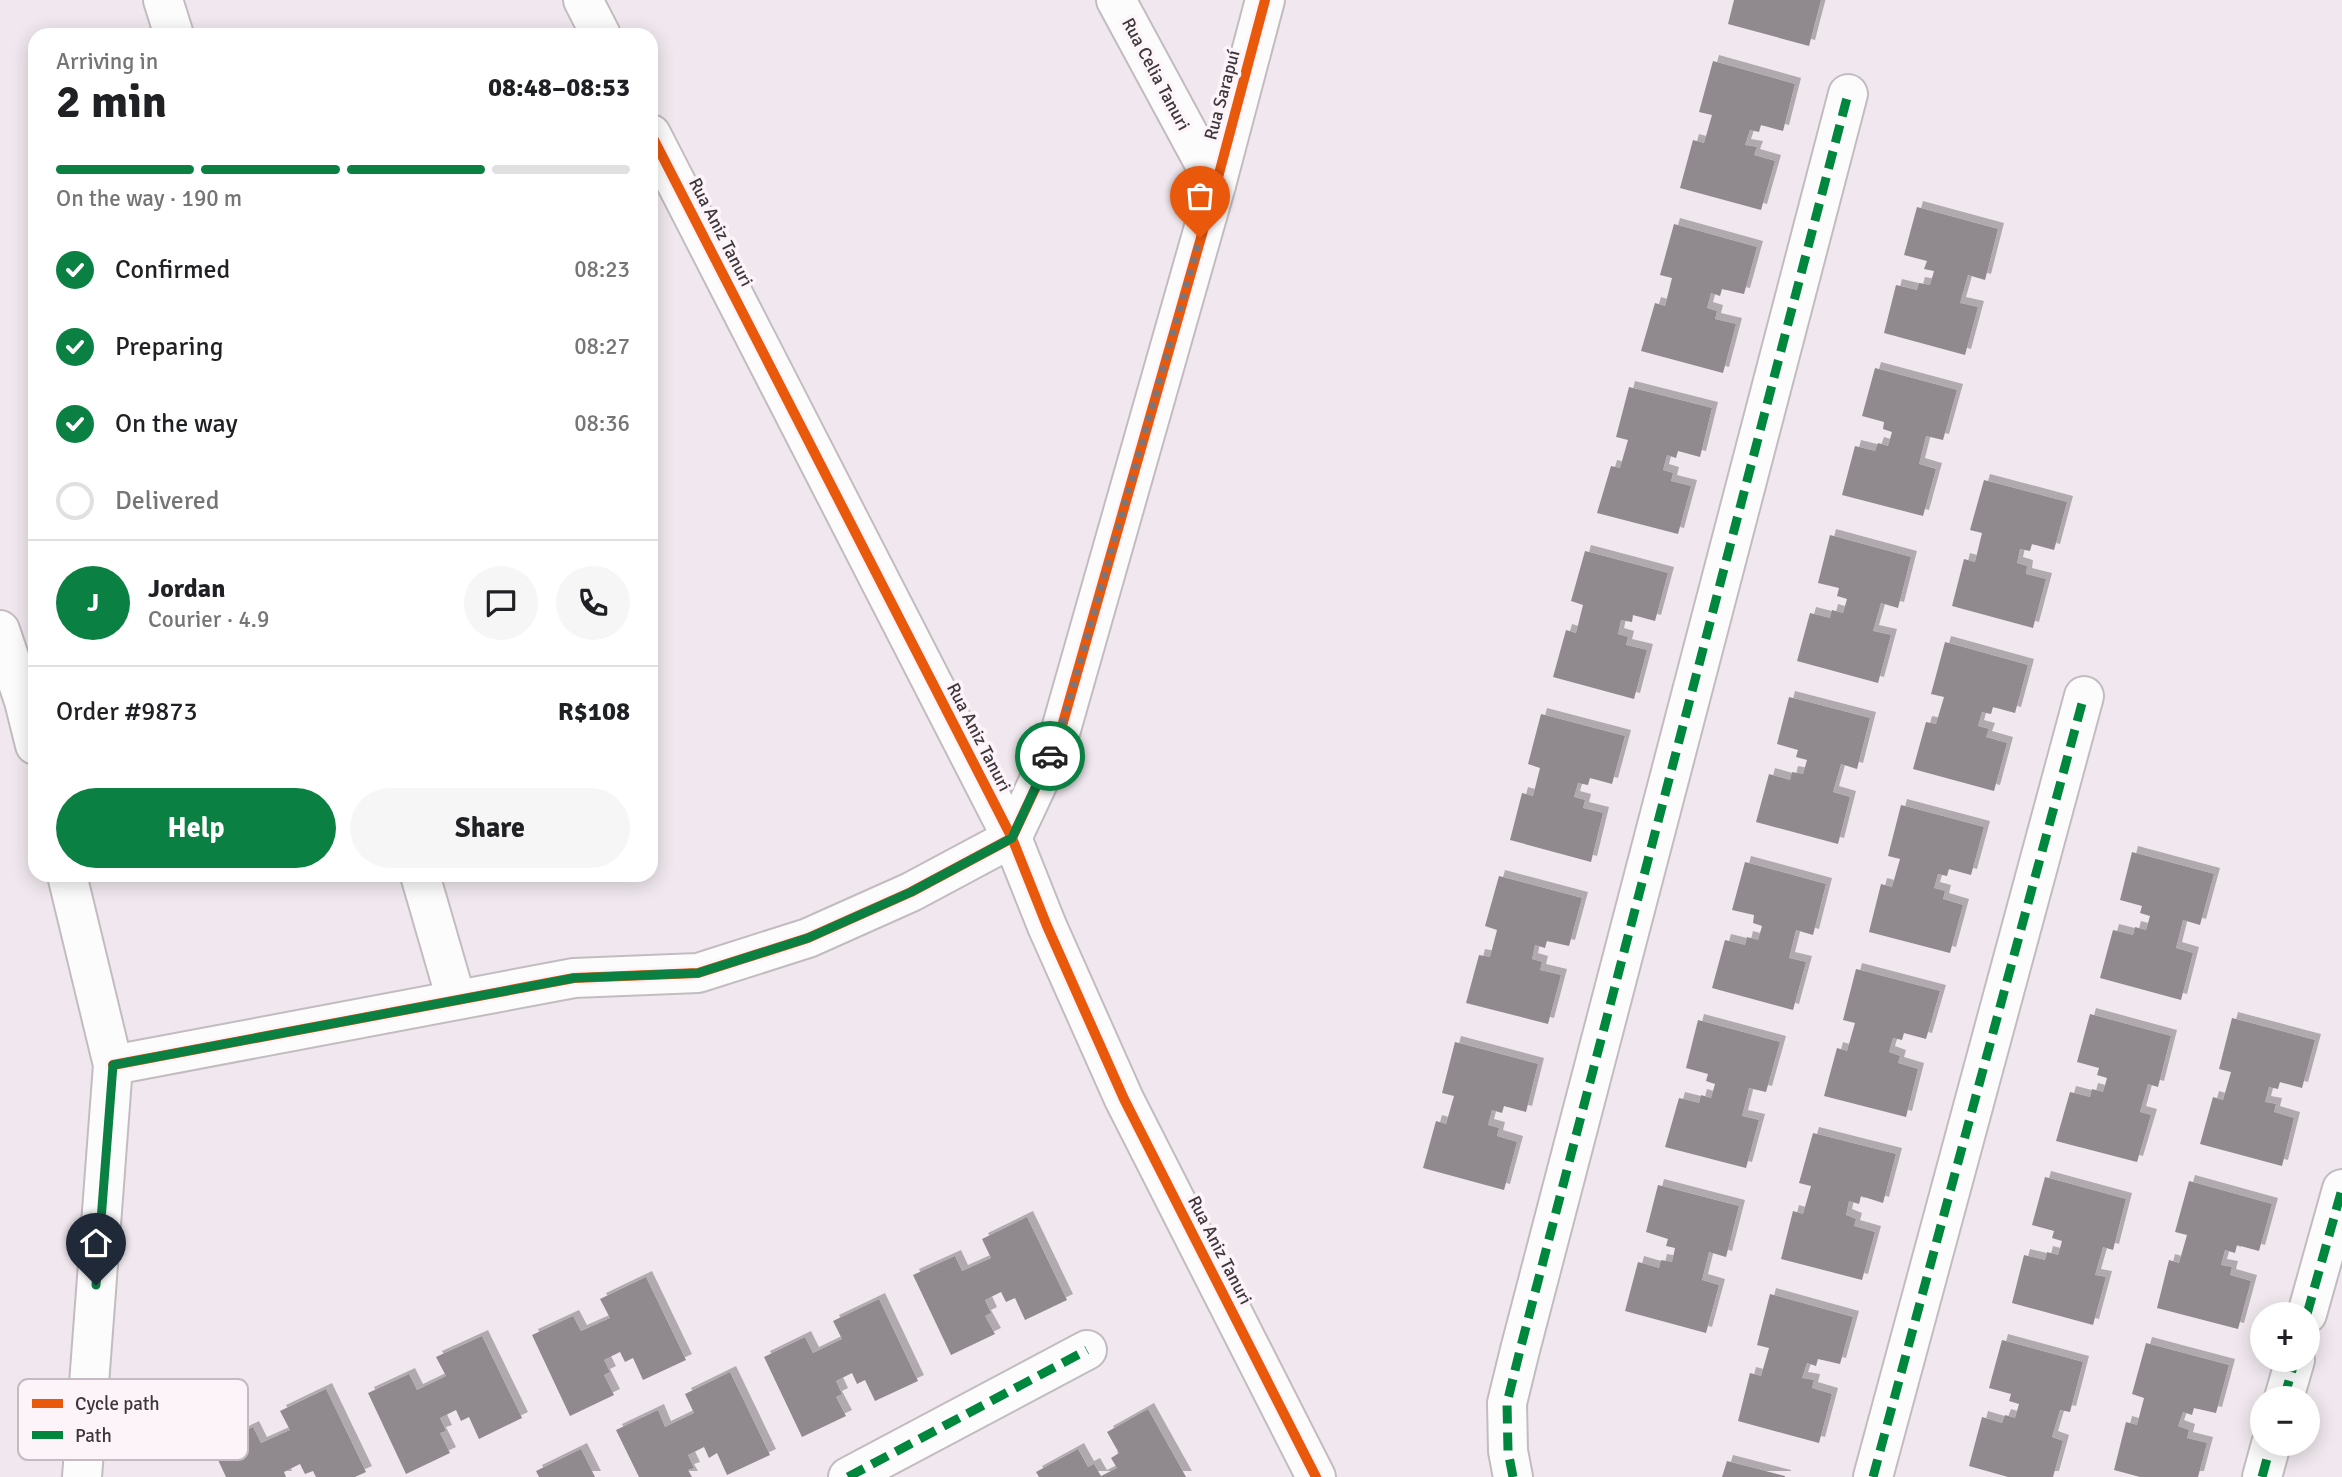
<!DOCTYPE html>
<meta charset="utf-8">
<style>
body{margin:0;font-family:Signika,sans-serif;background:#f6f6f6;color:#202124;height:100vh;display:flex;flex-direction:column;font-size:26px;white-space:nowrap}
*{box-sizing:border-box;margin:0}
p{font-size:23px;color:#757577}
.icon{flex:none;width:38px;height:38px;fill:none;stroke:currentColor;stroke-width:2;stroke-linecap:round;stroke-linejoin:round}
.map{position:relative;flex:1;overflow:hidden}
.side{position:absolute;left:28px;top:28px;width:630px;height:854px;display:flex;flex-direction:column;background:#fff;border-radius:21px;box-shadow:0 4px 18px #0003}
.side>*{flex:none}
.buttons{position:absolute;left:2250px;top:1302px;display:grid;gap:14px}
.buttons a{display:grid;place-items:center;width:70px;height:70px;border-radius:50%;background:#fff;box-shadow:0 4px 18px #0003;font-size:35px}
.pin{position:absolute;display:grid;place-items:center;width:60px;height:60px;color:#fff;margin:-72px -30px;border-radius:50% 50% 50% 0;rotate:-45deg;box-shadow:0 0 7px #0007}
.pin .icon{rotate:45deg}
.courier{position:absolute;display:grid;place-items:center;width:70px;height:70px;margin:-35px;border:5px solid #0b8043;border-radius:50%;background:#fff;color:#222;box-shadow:0 2px 9px #0007}
.overview em{font-style:normal;font-weight:800}
.overview div{display:flex;flex-direction:column-reverse}
.overview{display:flex;align-items:center;justify-content:space-between;height:119px;padding:0 28px}
h1{font-size:46px;font-weight:800;line-height:52px}
.bar{display:grid;grid-template-columns:repeat(4,1fr);gap:10px 7px;align-content:center;height:84px;padding:0 28px}
.bar i{height:9px;border-radius:5px;background:#e0e0e0}
.bar .current{background:#0b8043}
.bar p{grid-column:span 4}
.line{display:flex;align-items:center;gap:18px;padding:0 28px;border-top:2px solid #e0e0e0}
.line div{flex:1}
.round{display:grid;place-items:center;flex:none;width:74px;height:74px;border-radius:37px;background:#f6f6f6}
ol{padding:0 28px;list-style:none}
li{display:flex;align-items:center;gap:21px;height:77px}
li p{margin-inline-start:auto}
li .icon{padding:7px;border-radius:50%;background:#0b8043;color:#fff;stroke-width:4}
li:last-child{color:#757577}
li i{width:38px;height:38px;border:4px solid #e0e0e0;border-radius:50%}
.button{display:flex;gap:14px;margin-top:auto;padding:14px 28px}
.button a{flex:1;height:80px;border-radius:42px;background:#0b8043;color:#fff;font-size:28px;font-weight:800;line-height:80px;text-align:center}
.button a+a{background:#f6f6f6;color:#202124}
.map>svg:first-child{display:block}
.building{fill:#908a8e;filter:url(#shadow)}
.lines{fill:none;stroke-linecap:round;stroke-linejoin:round}
.minor-casing{stroke:#c2bcc0;stroke-width:42}
.minor{stroke:#fdfcfc;stroke-width:38}
.quiet{stroke:#00873e;stroke-width:9;stroke-dasharray:18 9;stroke-linecap:butt}
.cycleway-casing{stroke:#fdf4fa;stroke-width:15}
.cycleway{stroke:#e8590c;stroke-width:10}
.done{stroke:#7c757a;stroke-width:7;stroke-dasharray:0 12.6}
.route{stroke:#0b8043;stroke-width:9}
.labels{text-anchor:middle;dominant-baseline:central;stroke-width:7;stroke-linejoin:round;paint-order:stroke}
.street-label{font-size:18px;fill:#3d373b;stroke:#fdf4fa}
.key{fill:#fdf4fa;stroke:#c3bbc1;stroke-width:2}
.key-label{font-size:19px;fill:#3d373b}
</style>
<div class="map">
<svg width="2342" height="1477" viewBox="0 0 2342 1477">
<defs>
<filter id="shadow"><feDropShadow dx="6" dy="-6" stdDeviation="0" flood-color="#0004"/></filter>
</defs>
<rect width="100%" height="100%" fill="#f0e8ee"/>
<!-- building -->
<g class="building">
<polygon points="1734,0 1821,0 1809,46 1728,24"/>
<polygon points="1713,61 1795,84 1783,131 1761,125 1759,132 1750,130 1745,145 1757,147 1754,155 1775,161 1761,210 1680,188 1693,140 1704,143 1712,115 1699,112"/>
<polygon points="1917,207 1998,229 1985,280 1968,275 1960,303 1978,307 1965,355 1884,333 1896,285 1917,290 1919,283 1930,285 1934,271 1924,269 1927,261 1904,255"/>
<polygon points="1674,224 1757,247 1744,294 1722,289 1720,296 1711,293 1707,308 1717,311 1715,319 1736,324 1723,373 1641,351 1655,303 1665,306 1672,278 1660,275"/>
<polygon points="1875,368 1957,390 1943,440 1926,436 1919,464 1936,469 1923,516 1842,495 1855,446 1875,451 1878,443 1888,446 1892,432 1883,429 1884,422 1862,416"/>
<polygon points="1629,387 1712,408 1700,457 1678,451 1676,458 1667,455 1663,470 1673,473 1671,481 1691,486 1678,534 1597,513 1611,466 1620,468 1628,440 1616,437"/>
<polygon points="1984,480 2067,502 2054,550 2032,544 2030,551 2020,549 2017,563 2027,566 2026,574 2046,579 2033,628 1952,606 1964,559 1975,562 1982,533 1970,530"/>
<polygon points="1830,535 1911,557 1898,608 1881,603 1873,631 1891,635 1878,683 1797,661 1810,613 1830,618 1832,610 1843,613 1847,599 1837,596 1839,588 1818,583"/>
<polygon points="1585,551 1668,573 1655,621 1633,615 1632,622 1621,620 1618,634 1628,637 1626,645 1647,650 1634,699 1553,677 1566,630 1576,633 1583,605 1571,601"/>
<polygon points="1945,642 2028,665 2015,713 1993,707 1991,714 1982,712 1978,726 1989,729 1986,737 2007,743 1994,791 1913,769 1926,722 1936,724 1944,697 1931,694"/>
<polygon points="1789,697 1870,718 1857,769 1841,764 1833,792 1850,797 1838,844 1756,822 1769,774 1790,780 1792,772 1803,774 1807,760 1796,757 1798,750 1777,744"/>
<polygon points="1541,714 1625,736 1612,784 1590,778 1588,785 1578,783 1574,797 1585,800 1583,808 1603,813 1591,862 1510,840 1522,793 1533,796 1540,768 1528,764"/>
<polygon points="1901,805 1984,827 1971,875 1949,869 1947,876 1938,874 1934,888 1945,891 1943,899 1963,905 1950,953 1869,932 1881,884 1892,887 1900,859 1888,856"/>
<polygon points="2132,852 2214,874 2200,925 2183,920 2176,948 2193,953 2181,1000 2100,978 2113,930 2133,935 2135,927 2146,930 2150,916 2140,913 2142,906 2120,900"/>
<polygon points="1745,862 1826,884 1813,935 1796,930 1789,958 1806,962 1793,1010 1712,988 1725,940 1745,945 1747,937 1758,940 1762,926 1753,923 1754,915 1732,910"/>
<polygon points="1499,876 1582,898 1569,946 1547,941 1545,948 1535,945 1532,959 1542,962 1540,970 1561,975 1548,1024 1466,1003 1479,955 1490,957 1497,930 1485,926"/>
<polygon points="1856,969 1940,991 1926,1039 1904,1033 1902,1040 1893,1038 1889,1052 1900,1056 1898,1063 1918,1069 1906,1117 1824,1096 1837,1048 1847,1051 1855,1023 1843,1020"/>
<polygon points="2090,1014 2171,1036 2158,1087 2148,1084 2140,1112 2151,1115 2137,1162 2056,1141 2070,1092 2090,1097 2092,1089 2103,1092 2107,1078 2097,1075 2099,1068 2077,1062"/>
<polygon points="2232,1018 2315,1040 2302,1088 2280,1082 2278,1089 2269,1087 2265,1102 2276,1104 2274,1112 2294,1118 2282,1166 2200,1144 2213,1097 2223,1100 2231,1072 2219,1069"/>
<polygon points="1698,1020 1780,1042 1766,1092 1749,1088 1742,1116 1759,1120 1746,1168 1665,1147 1679,1098 1699,1103 1701,1095 1711,1098 1715,1084 1706,1081 1708,1074 1686,1068"/>
<polygon points="1455,1042 1538,1064 1526,1112 1504,1106 1502,1113 1492,1110 1488,1125 1499,1128 1497,1136 1517,1142 1504,1190 1423,1168 1436,1121 1446,1124 1454,1096 1442,1093"/>
<polygon points="1813,1133 1896,1154 1883,1203 1861,1196 1859,1204 1849,1201 1846,1215 1856,1219 1854,1226 1875,1232 1862,1280 1781,1259 1793,1211 1803,1214 1811,1186 1799,1183"/>
<polygon points="2045,1177 2126,1199 2113,1250 2103,1247 2095,1275 2106,1277 2093,1325 2012,1303 2024,1255 2045,1260 2047,1252 2058,1255 2062,1241 2052,1238 2054,1231 2032,1225"/>
<polygon points="2189,1181 2272,1204 2259,1251 2237,1245 2235,1253 2225,1250 2221,1265 2232,1267 2230,1275 2251,1281 2238,1329 2157,1308 2169,1260 2179,1263 2187,1235 2175,1232"/>
<polygon points="1658,1185 1739,1206 1726,1257 1709,1252 1702,1280 1719,1285 1706,1333 1625,1311 1638,1262 1659,1268 1661,1260 1672,1262 1675,1248 1666,1246 1668,1239 1646,1232"/>
<polygon points="1027,1217 1067,1300 1025,1320 1015,1298 1006,1302 1001,1292 985,1300 991,1313 985,1316 995,1334 951,1355 913,1275 955,1256 962,1271 991,1258 982,1239"/>
<polygon points="646,1277 686,1360 643,1380 633,1358 625,1362 620,1352 604,1360 610,1372 604,1375 614,1395 570,1416 532,1335 573,1316 581,1331 610,1318 600,1299"/>
<polygon points="1770,1294 1853,1317 1840,1364 1818,1359 1816,1366 1807,1363 1802,1378 1814,1380 1812,1388 1832,1394 1819,1443 1738,1421 1750,1373 1761,1376 1769,1348 1757,1345"/>
<polygon points="879,1299 918,1381 875,1401 865,1380 857,1384 852,1373 836,1381 842,1394 836,1397 846,1416 802,1437 764,1357 805,1337 813,1353 842,1339 833,1321"/>
<polygon points="482,1336 522,1418 479,1439 469,1417 461,1421 456,1410 440,1418 446,1431 440,1433 450,1453 406,1474 368,1393 409,1374 417,1390 446,1376 436,1357"/>
<polygon points="2002,1340 2083,1362 2070,1412 2060,1410 2052,1437 2063,1441 2053,1477 2008,1477 1969,1466 1982,1417 2002,1423 2005,1415 2015,1418 2019,1404 2009,1401 2011,1394 1989,1388"/>
<polygon points="2146,1343 2229,1365 2216,1413 2194,1408 2192,1415 2183,1412 2178,1426 2189,1430 2187,1438 2207,1443 2198,1477 2140,1477 2114,1470 2126,1422 2137,1425 2144,1398 2132,1394"/>
<polygon points="730,1372 770,1455 727,1475 717,1453 709,1458 704,1447 688,1455 694,1468 688,1470 692,1477 639,1477 616,1430 658,1410 665,1427 694,1413 685,1394"/>
<polygon points="326,1389 366,1472 355,1477 316,1477 313,1471 305,1474 300,1464 284,1472 286,1477 226,1477 212,1447 253,1427 261,1443 290,1430 280,1411"/>
<polygon points="1148,1409 1186,1477 1039,1477 1036,1472 1078,1449 1088,1467 1094,1464 1101,1476 1117,1468 1111,1458 1119,1453 1107,1432"/>
<polygon points="581,1449 595,1477 539,1477 536,1471"/>
<polygon points="1727,1461 1785,1476 1785,1477 1722,1477"/>
</g>
<g class="lines">
<!-- minor casing -->
<g class="minor-casing">
<g id="minor">
<polyline points="163,0 174,35"/>
<polyline points="583,0 601,35"/>
<polyline points="1116,0 1216,185"/>
<polyline points="651,134 1012,838 1047,926 1124,1099 1316,1477"/>
<polyline points="0,630 24,701 35,745"/>
<polyline points="67,875 113,1065 82,1477"/>
<polyline points="420,875 456,999"/>
<polyline points="113,1065 574,978 698,973 808,938 911,892 1012,838 1058,740 1216,185 1265,0"/>
<polyline points="2307,1314 2342,1189"/>
<polyline points="2284,1398 2295,1360"/>
<polyline points="848,1477 1087,1350"/>
<polyline points="1513,1477 1508,1451 1507,1403 1520,1350 1848,94"/>
<polyline points="1873,1477 2084,696"/>
<polyline points="2262,1477 2271,1444"/>
</g>
</g>
<!-- minor -->
<use href="#minor" class="minor"/>
<!-- quiet -->
<g class="quiet">
<polyline points="2307,1314 2342,1189"/>
<polyline points="2284,1398 2295,1360"/>
<polyline points="848,1477 1087,1350"/>
<polyline points="1513,1477 1508,1451 1507,1403 1520,1350 1848,94"/>
<polyline points="1873,1477 2084,696"/>
<polyline points="2262,1477 2271,1444"/>
</g>
<!-- cycleway casing -->
<g class="cycleway-casing">
<g id="cycleway">
<polyline points="651,134 1012,838 1047,926 1124,1099 1316,1477"/>
<polyline points="113,1065 574,978 698,973 808,938 911,892 1012,838 1058,740 1216,185 1265,0"/>
</g>
</g>
<!-- cycleway -->
<use href="#cycleway" class="cycleway"/>
</g>
<g class="lines">
<!-- done -->
<polyline class="done" points="1050,756 1058,740 1200,238"/>
<!-- route -->
<polyline class="route" points="96,1285 113,1065 574,978 698,973 808,938 911,892 1012,838 1050,756"/>
</g>
<g class="labels">
<!-- street labels -->
<g class="street-label">
<text transform="translate(1156 74) rotate(62)">Rua Celia Tanuri</text>
<text transform="translate(1222 95) rotate(-75)">Rua Sarapuí</text>
<text transform="translate(721 232) rotate(63)">Rua Aniz Tanuri</text>
<text transform="translate(979 737) rotate(63)">Rua Aniz Tanuri</text>
<text transform="translate(1220 1250) rotate(63)">Rua Aniz Tanuri</text>
</g>
</g>
<!-- legend -->
<rect x="18" y="1379" width="230" height="81" rx="10" class="key"/>
<rect x="32" y="1399" width="31" height="9" fill="#e8590c"/>
<rect x="32" y="1431" width="31" height="8" fill="#00873e"/>
<g class="key-label">
<text x="75" y="1410">Cycle path</text>
<text x="75" y="1442">Path</text>
</g>
</svg>
<div class="buttons">
<a>+</a>
<a>−</a>
</div>
<div class="pin" style="left:1200px;top:238px;background:#ea580c"><svg class="icon" aria-label="bag" viewBox="0 0 24 24"><path d="M5 8h14l-1 12H6zM9 8a3 3 0 0 1 6 0"/></svg></div>
<div class="pin" style="left:96px;top:1285px;background:#1f2937"><svg class="icon" aria-label="home" viewBox="0 0 24 24"><path d="M3 11l9-7 9 7M6 9v11h12V9"/></svg></div>
<div class="courier" style="left:1050px;top:756px"><svg class="icon" aria-label="car" viewBox="0 0 24 24"><path d="M5 17H2v-5l4-1 3-4h7l3 4 3 1v5h-3M9 17h6M6 11h13"/><circle cx="7" cy="17" r="2"/><circle cx="17" cy="17" r="2"/></svg></div>
<section class="side">
<div class="overview"><div><h1>2 min</h1><p>Arriving in</p></div><em>08:48–08:53</em></div>
<div class="bar"><i class="current"></i><i class="current"></i><i class="current"></i><i></i><p>On the way · 190 m</p></div>
<ol>
<li><svg class="icon" aria-label="check" viewBox="0 0 24 24"><path d="M5 12l5 5 9-10"/></svg>Confirmed<p>08:23</p></li>
<li><svg class="icon" aria-label="check" viewBox="0 0 24 24"><path d="M5 12l5 5 9-10"/></svg>Preparing<p>08:27</p></li>
<li><svg class="icon" aria-label="check" viewBox="0 0 24 24"><path d="M5 12l5 5 9-10"/></svg>On the way<p>08:36</p></li>
<li><i></i>Delivered</li>
</ol>
<div class="line" style="height:126px"><b class="round" style="background:#0b8043;color:#fff">J</b><div><b>Jordan</b><p>Courier · 4.9</p></div><a class="round"><svg class="icon" aria-label="chat" viewBox="0 0 24 24"><path d="M4 5h16v11H9l-5 4z"/></svg></a><a class="round"><svg class="icon" aria-label="phone" viewBox="0 0 24 24"><path d="M5 4h4l2 5-3 2q2 4 5 5l2-3 5 2v4C11 20 4 13 5 4z"/></svg></a></div>
<div class="line" style="height:91px"><div>Order #9873</div><b>R$108</b></div>
<div class="button"><a>Help</a><a>Share</a></div>
</section>
</div>
